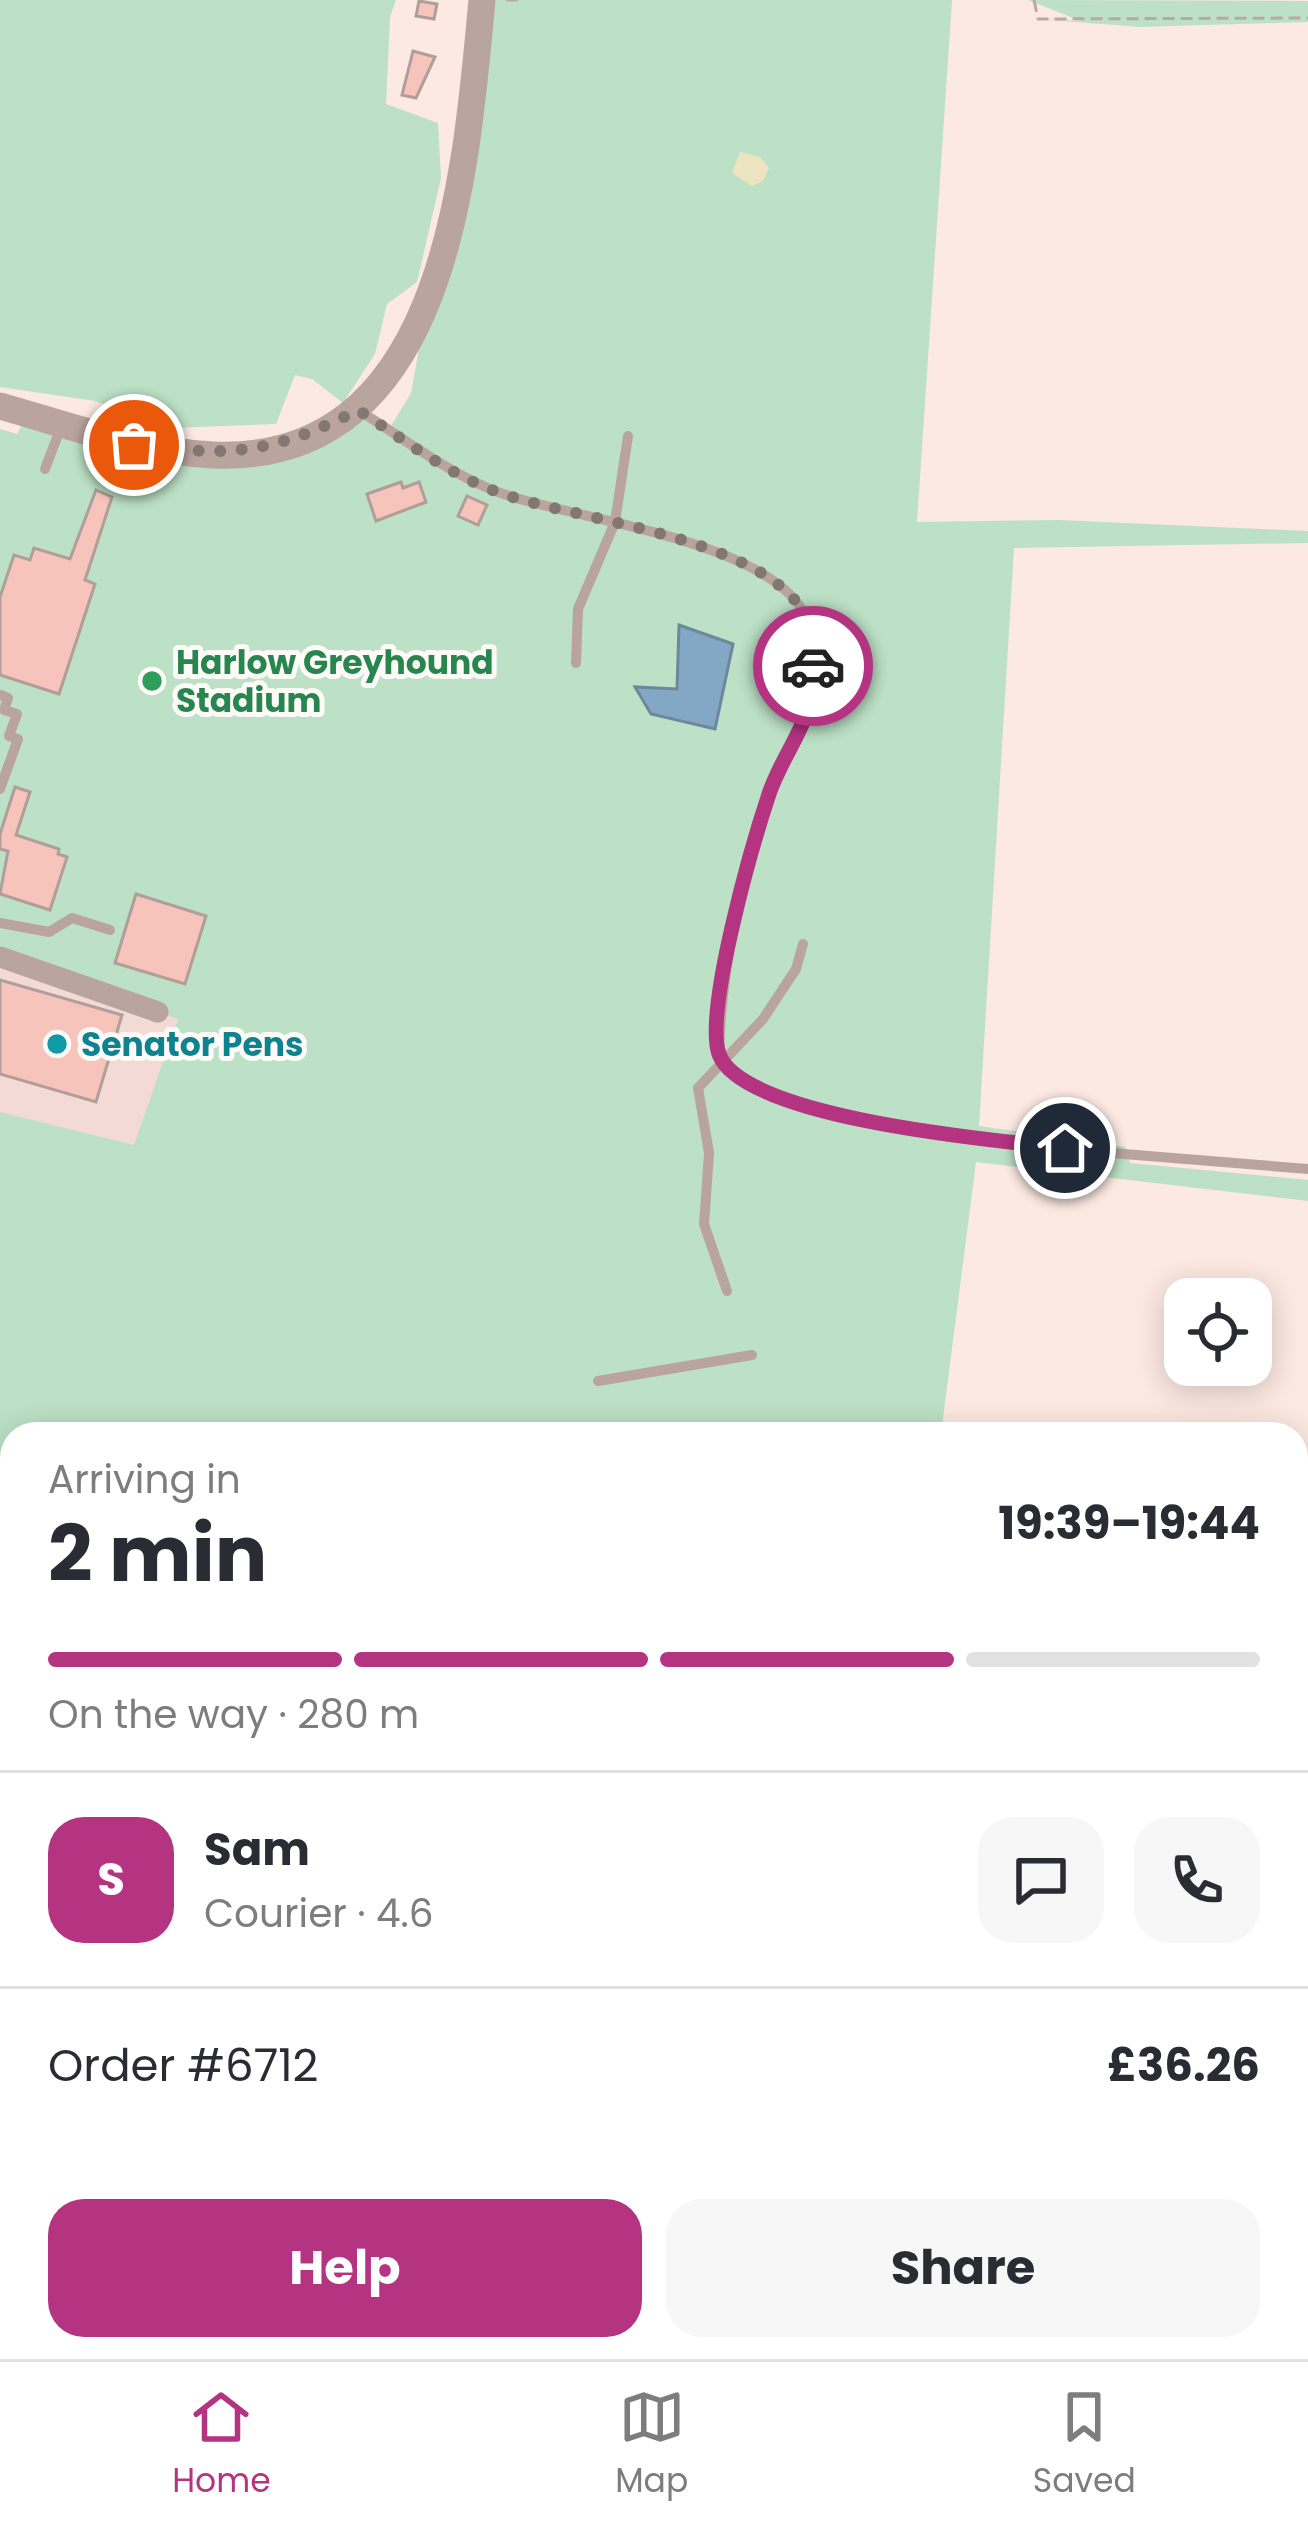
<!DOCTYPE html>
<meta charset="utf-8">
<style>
body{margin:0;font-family:Poppins,sans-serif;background:#f7f7f7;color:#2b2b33;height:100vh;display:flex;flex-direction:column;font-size:45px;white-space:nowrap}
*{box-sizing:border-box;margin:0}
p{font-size:39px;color:#7c7c81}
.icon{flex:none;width:66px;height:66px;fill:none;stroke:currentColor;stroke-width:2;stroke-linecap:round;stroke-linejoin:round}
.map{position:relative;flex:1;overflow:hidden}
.panel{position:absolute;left:0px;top:1422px;width:1308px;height:939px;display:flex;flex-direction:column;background:#fff;border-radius:36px 36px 0 0;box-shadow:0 6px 30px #0003}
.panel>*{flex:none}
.controls{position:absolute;left:1164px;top:1278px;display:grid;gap:24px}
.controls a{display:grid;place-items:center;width:108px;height:108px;border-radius:24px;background:#fff;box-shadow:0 6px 30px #0003;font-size:60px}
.pin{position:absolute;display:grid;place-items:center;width:102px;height:102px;color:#fff;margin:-51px;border:6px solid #fff;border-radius:50%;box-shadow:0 3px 12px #0007}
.courier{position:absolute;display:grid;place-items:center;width:120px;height:120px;margin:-60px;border:9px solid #b43481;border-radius:50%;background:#fff;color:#222;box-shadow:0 3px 15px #0007}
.headline em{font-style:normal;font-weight:700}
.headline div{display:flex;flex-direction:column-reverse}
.headline{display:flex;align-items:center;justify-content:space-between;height:204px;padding:0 48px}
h1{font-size:78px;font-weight:700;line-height:90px}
.bar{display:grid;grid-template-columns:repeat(4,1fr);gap:18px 12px;align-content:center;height:144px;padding:0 48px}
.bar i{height:15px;border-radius:9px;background:#e1e1e2}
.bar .selected{background:#b43481}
.bar p{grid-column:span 4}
.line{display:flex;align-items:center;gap:30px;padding:0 48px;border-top:3px solid #e1e1e2}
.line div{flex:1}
.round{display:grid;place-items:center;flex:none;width:126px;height:126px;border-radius:36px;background:#f7f7f7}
.cta{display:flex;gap:24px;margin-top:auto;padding:24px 48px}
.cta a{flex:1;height:138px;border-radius:36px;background:#b43481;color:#fff;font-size:48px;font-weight:700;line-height:138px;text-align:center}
.cta a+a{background:#f7f7f7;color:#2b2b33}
.menu{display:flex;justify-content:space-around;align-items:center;height:168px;border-top:3px solid #e1e1e2;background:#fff;font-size:33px;color:#7c7c81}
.menu a{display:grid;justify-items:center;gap:6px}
.menu .selected{color:#b43481}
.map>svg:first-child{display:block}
.industrial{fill:#f3dad5}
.green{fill:#bce1c6}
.sand{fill:#eee4bf}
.water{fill:#82a8c6;stroke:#6e879b;stroke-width:3}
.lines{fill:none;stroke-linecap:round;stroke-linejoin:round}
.stream{stroke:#6e879b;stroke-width:6}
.building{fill:#f7c4bb;stroke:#b09e9a;stroke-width:3}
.path{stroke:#b8a9a4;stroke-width:3;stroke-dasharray:12 6;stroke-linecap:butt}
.service{stroke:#baa49e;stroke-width:10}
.minor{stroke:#baa49e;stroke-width:21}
.tertiary{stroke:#baa49e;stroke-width:27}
.done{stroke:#827773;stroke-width:12;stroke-dasharray:0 21.6}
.route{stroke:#b43481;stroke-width:15}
.leisure-dot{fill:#2e9e5b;stroke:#fefaf8;stroke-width:4.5}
.culture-dot{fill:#0f9aa8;stroke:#fefaf8;stroke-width:4.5}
.labels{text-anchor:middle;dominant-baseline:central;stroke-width:10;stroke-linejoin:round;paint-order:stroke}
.leisure-label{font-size:33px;font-weight:bold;fill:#27864d;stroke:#fefaf8;text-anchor:start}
.culture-label{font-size:33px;font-weight:bold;fill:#0d838f;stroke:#fefaf8;text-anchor:start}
</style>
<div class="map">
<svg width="1308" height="2359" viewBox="0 0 1308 2359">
<rect width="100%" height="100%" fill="#fce9e2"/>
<!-- industrial -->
<polygon class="industrial" points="0,957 179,1018 135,1146 0,1112"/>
<!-- green -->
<g class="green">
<polygon points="0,0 396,0 390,17 386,104 438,123 441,178 417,282 387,304 375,354 343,403 312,379 295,375 276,424 171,428 95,401 0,387"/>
<polygon points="482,0 952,0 917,522 1059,520 1308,531 1308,543 1014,548 979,1126 1125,1147 1130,1163 1308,1180 1308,1201 976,1162 941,1434 12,1434 12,2349 1021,2349 1025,2359 0,2359 0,1112 134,1145 178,1019 0,957 0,429 17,434 28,414 215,455 358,410 389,429 411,393"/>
<polygon points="1028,0 1308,1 1308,22 1140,27 1038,19 1081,21"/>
<polygon points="1308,1543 1308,1600 1302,1614 1308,1672 1303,1767 1296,1766 1296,1587"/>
</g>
<!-- sand -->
<polygon class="sand" points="740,152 760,157 769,168 763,181 752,186 732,173"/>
<!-- water -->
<polygon class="water" points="679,625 733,644 715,729 651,714 635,687 677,689"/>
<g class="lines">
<!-- stream -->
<polyline class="stream" points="532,2349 536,2359"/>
</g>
<!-- building -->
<g class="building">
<polygon points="419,1 437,4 434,19 416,16"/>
<polygon points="413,51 435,57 416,98 402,95"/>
<polygon points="401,482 403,488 419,482 426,502 376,521 367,494"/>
<polygon points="96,490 112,497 85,580 95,584 59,694 0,675 0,597 14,555 30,560 34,548 70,559"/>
<polygon points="467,496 487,505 478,525 458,516"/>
<polygon points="15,787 30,792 16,835 59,849 58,854 67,857 50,910 0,894 8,851 0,849 0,834"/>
<polygon points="136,894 206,916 185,984 115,963"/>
<polygon points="0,980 122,1015 96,1102 0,1074"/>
</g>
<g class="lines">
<!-- path -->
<g class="path">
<polyline points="506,0 522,0"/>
<polyline points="1034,0 1038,19 1308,18"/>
<polyline points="1296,1926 1308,1923"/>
<polyline points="1015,2349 1018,2359"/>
</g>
<!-- service -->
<g class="service">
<path d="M358,410c44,27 84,59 132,79 75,31 291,49 319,135 10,32 2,67 -5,98 -5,21 -23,36 -30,56 -30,89 -53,182 -55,276l22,27 52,22 82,20 224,29 209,17"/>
<polyline points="45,469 61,427"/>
<polyline points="576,663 578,609 615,522 628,436"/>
<polyline points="0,695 8,698 4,710 17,714 9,736 18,739 0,789"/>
<polyline points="0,923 49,932 72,918 110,930"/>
<polyline points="727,1291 704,1224 709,1153 698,1088 763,1019 796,969 803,944"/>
<polyline points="598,1381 752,1355"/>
<polyline points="363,2349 370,2359"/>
<polyline points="137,2359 138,2349"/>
<polyline points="270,2359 292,2349"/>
</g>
<!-- minor -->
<polyline class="minor" points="0,957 158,1012"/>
<!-- tertiary -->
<path class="tertiary" d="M0,406c70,20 139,45 213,49 235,10 253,-286 269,-455"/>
</g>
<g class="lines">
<!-- done -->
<path class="done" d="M134,445c93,12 139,9 224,-35 44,28 84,60 134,80 79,31 280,46 316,131 5,13 4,32 5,45"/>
<!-- route -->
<path class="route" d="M813,666c6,49 -30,85 -44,128 -16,48 -65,217 -50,260 23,65 281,87 346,94"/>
</g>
<!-- markers -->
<circle class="leisure-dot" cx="152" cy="681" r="12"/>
<circle class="culture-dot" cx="57" cy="1044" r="12"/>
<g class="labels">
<!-- leisure labels -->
<g class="leisure-label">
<text x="176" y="662">Harlow Greyhound<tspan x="176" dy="38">Stadium</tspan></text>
</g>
<!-- culture labels -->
<g class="culture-label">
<text x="81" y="1044">Senator Pens</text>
</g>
</g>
</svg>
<div class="controls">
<a><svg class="icon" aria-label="locate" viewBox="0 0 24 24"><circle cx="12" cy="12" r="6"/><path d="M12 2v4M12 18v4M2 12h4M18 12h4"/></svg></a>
</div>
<div class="pin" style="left:134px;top:445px;background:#ea580c"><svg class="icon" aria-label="bag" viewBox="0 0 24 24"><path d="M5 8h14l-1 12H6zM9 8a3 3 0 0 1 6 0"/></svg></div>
<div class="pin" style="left:1065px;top:1148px;background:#1f2937"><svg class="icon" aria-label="home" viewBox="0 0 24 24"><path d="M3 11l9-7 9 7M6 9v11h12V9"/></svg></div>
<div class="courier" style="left:813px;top:666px"><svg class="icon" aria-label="car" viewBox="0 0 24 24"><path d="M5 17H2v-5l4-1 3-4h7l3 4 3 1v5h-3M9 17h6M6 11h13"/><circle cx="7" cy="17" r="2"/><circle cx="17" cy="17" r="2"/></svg></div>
<section class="panel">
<div class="headline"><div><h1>2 min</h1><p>Arriving in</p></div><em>19:39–19:44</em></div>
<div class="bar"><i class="selected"></i><i class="selected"></i><i class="selected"></i><i></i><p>On the way · 280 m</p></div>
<div class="line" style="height:216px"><b class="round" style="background:#b43481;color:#fff">S</b><div><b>Sam</b><p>Courier · 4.6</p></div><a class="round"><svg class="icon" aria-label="chat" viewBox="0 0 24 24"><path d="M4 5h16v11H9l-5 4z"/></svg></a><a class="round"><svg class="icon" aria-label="phone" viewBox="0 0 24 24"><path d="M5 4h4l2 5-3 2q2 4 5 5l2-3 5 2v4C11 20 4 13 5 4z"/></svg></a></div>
<div class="line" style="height:156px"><div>Order #6712</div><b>£36.26</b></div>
<div class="cta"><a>Help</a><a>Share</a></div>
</section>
</div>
<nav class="menu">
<a class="selected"><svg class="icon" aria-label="home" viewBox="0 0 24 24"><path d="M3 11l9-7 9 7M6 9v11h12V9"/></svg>Home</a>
<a><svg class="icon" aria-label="map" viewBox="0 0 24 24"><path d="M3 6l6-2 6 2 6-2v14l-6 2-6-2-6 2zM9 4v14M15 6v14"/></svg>Map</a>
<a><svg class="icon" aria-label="saved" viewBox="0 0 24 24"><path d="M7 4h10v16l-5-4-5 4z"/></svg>Saved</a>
</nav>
